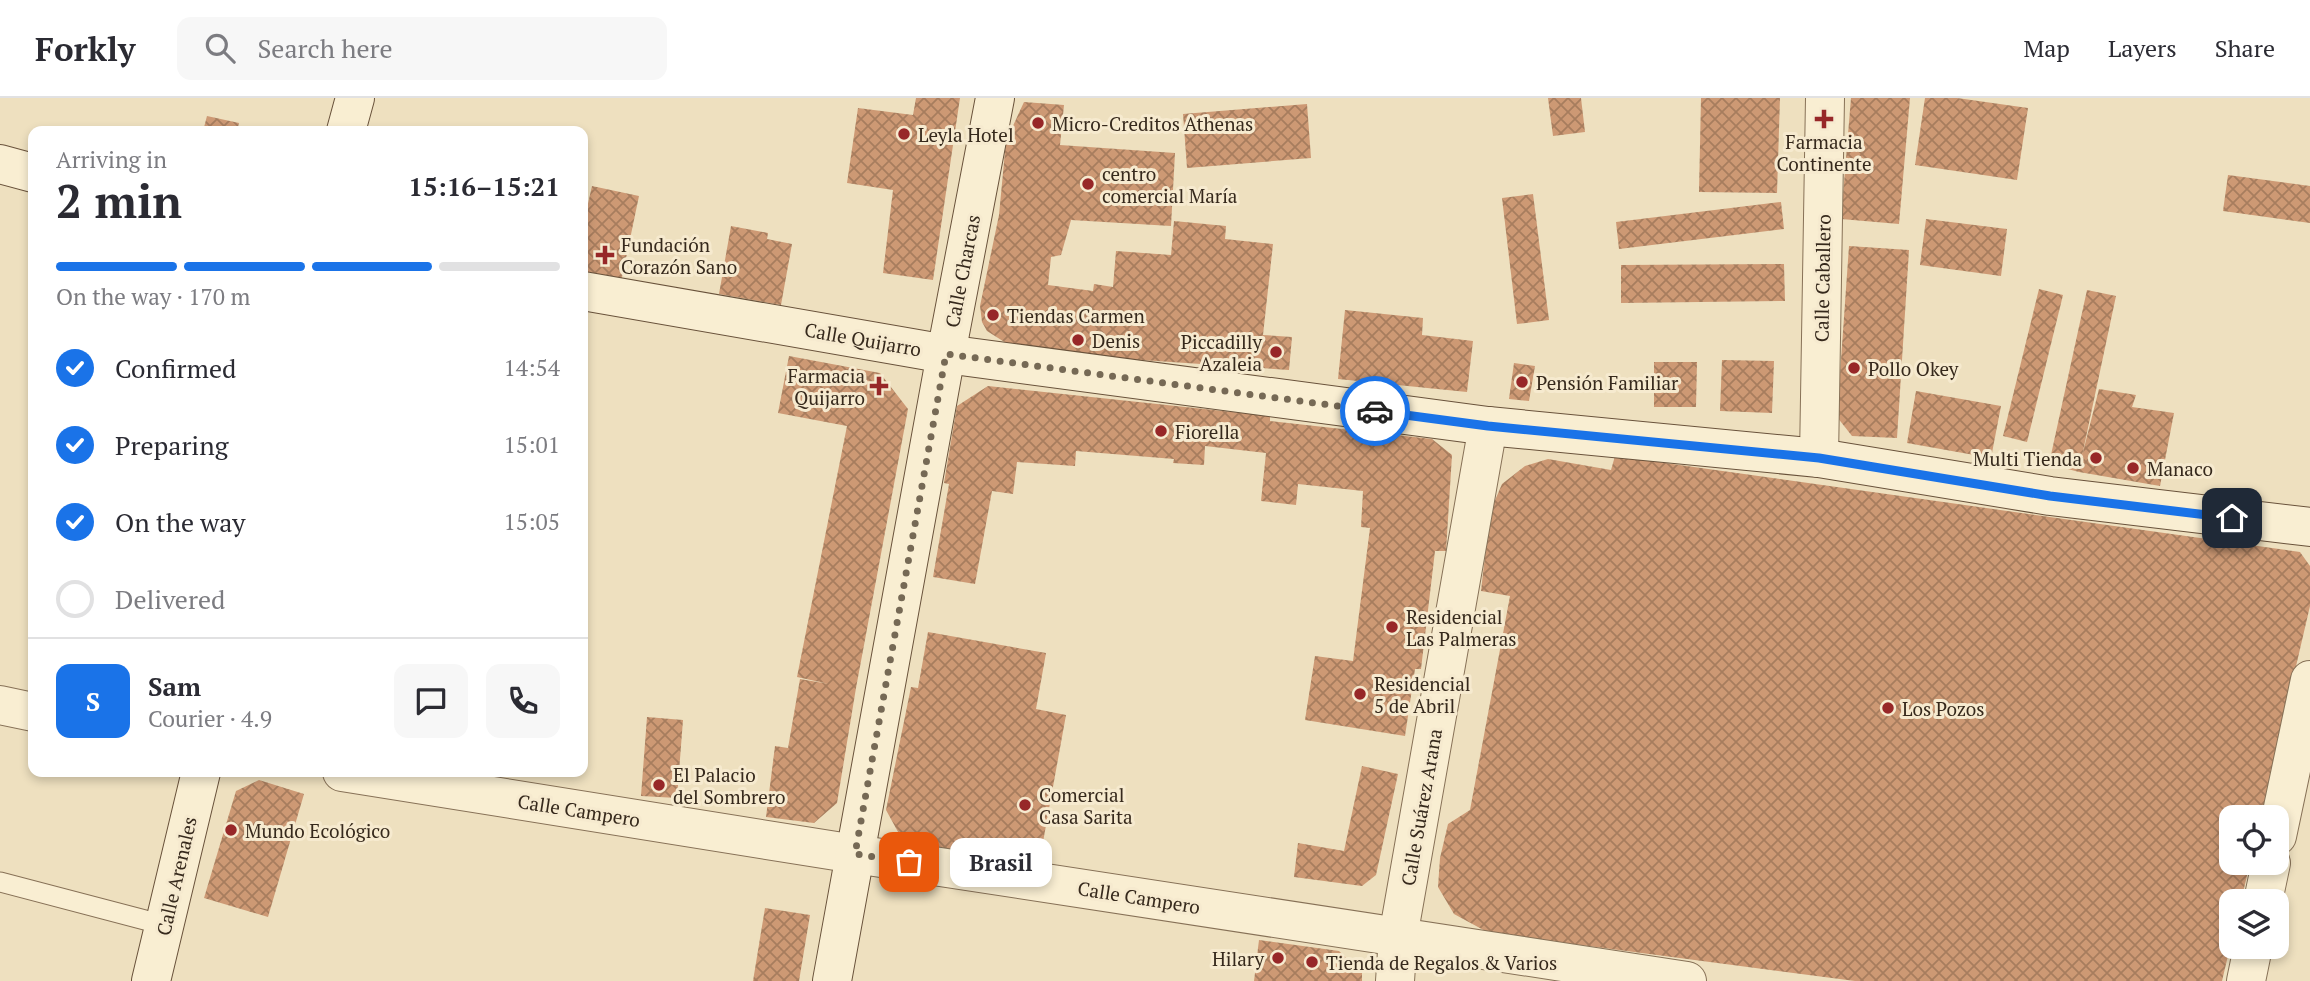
<!DOCTYPE html>
<meta charset="utf-8">
<style>
body{margin:0;font-family:"PT Serif",serif;background:#f7f7f7;color:#2b2b33;height:100vh;display:flex;flex-direction:column;font-size:26px;white-space:nowrap}
*{box-sizing:border-box;margin:0}
p{font-size:23px;color:#7c7c81}
.icon{flex:none;width:38px;height:38px;fill:none;stroke:currentColor;stroke-width:2;stroke-linecap:round;stroke-linejoin:round}
.map{position:relative;flex:1;overflow:hidden}
.panel{position:absolute;left:28px;top:28px;width:560px;height:651px;display:flex;flex-direction:column;background:#fff;border-radius:14px;box-shadow:0 4px 10px #0003}
.panel>*{flex:none}
.tools{position:absolute;left:2219px;top:707px;display:grid;gap:14px}
.tools a{display:grid;place-items:center;width:70px;height:70px;border-radius:14px;background:#fff;box-shadow:0 4px 10px #0003;font-size:35px}
.pin{position:absolute;display:grid;place-items:center;width:60px;height:60px;color:#fff;margin:-30px;border-radius:14px;box-shadow:0 4px 10px #0006}
.courier{position:absolute;display:grid;place-items:center;width:70px;height:70px;margin:-35px;border:5px solid #1a73e8;border-radius:50%;background:#fff;color:#222;box-shadow:0 2px 9px #0007}
.bubble{position:absolute;height:49px;border-radius:14px;background:#fff;box-shadow:0 4px 10px #0003;font-size:23px;font-weight:700;line-height:49px;text-align:center}
.headline em{font-style:normal;font-weight:700}
.headline div{display:flex;flex-direction:column-reverse}
.headline{display:flex;align-items:center;justify-content:space-between;height:119px;padding:0 28px}
h1{font-size:46px;font-weight:700;line-height:52px}
.bar{display:grid;grid-template-columns:repeat(4,1fr);gap:10px 7px;align-content:center;height:84px;padding:0 28px}
.bar i{height:9px;border-radius:5px;background:#e1e1e2}
.bar .current{background:#1a73e8}
.bar p{grid-column:span 4}
.line{display:flex;align-items:center;gap:18px;padding:0 28px;border-top:2px solid #e1e1e2}
.line div{flex:1}
.round{display:grid;place-items:center;flex:none;width:74px;height:74px;border-radius:14px;background:#f7f7f7}
ol{padding:0 28px;list-style:none}
li{display:flex;align-items:center;gap:21px;height:77px}
li p{margin-inline-start:auto}
li .icon{padding:7px;border-radius:50%;background:#1a73e8;color:#fff;stroke-width:4}
li:last-child{color:#7c7c81}
li i{width:38px;height:38px;border:4px solid #e1e1e2;border-radius:50%}
header{display:flex;align-items:center;gap:42px;box-sizing:border-box;height:98px;padding:0 35px;background:#fff;border-bottom:2px solid #e1e1e2}
header strong{font-size:33px}
nav{display:flex;gap:38px;margin-inline-start:auto;font-size:24px}
.search{width:490px;height:63px;background:#f7f7f7;display:flex;align-items:center;gap:18px;box-sizing:border-box;padding:0 24px;border-radius:14px;color:#7c7c81;font-size:26px}
.map>svg:first-child{display:block}
.building{fill:url(#building-cross-hatch)}
.lines{fill:none;stroke-linecap:round;stroke-linejoin:round}
.lane-casing{stroke:#877157;stroke-width:21}
.street-casing{stroke:#877157;stroke-width:40}
.secondary-casing{stroke:#69523b;stroke-width:40}
.lane{stroke:#f9eed2;stroke-width:19}
.street{stroke:#f9eed2;stroke-width:38}
.secondary{stroke:#f9eed2;stroke-width:38}
.done{stroke:#766955;stroke-width:7;stroke-dasharray:0 12.6}
.route{stroke:#1a73e8;stroke-width:9}
.poi-dot{fill:#972728;stroke:#f6eacf;stroke-width:2.5}
.labels{text-anchor:middle;dominant-baseline:central;stroke-width:6;stroke-linejoin:round;paint-order:stroke}
.poi-label{font-size:19px;fill:#36291c;stroke:#f6eacf;text-anchor:start}
.street-label{font-size:19px;fill:#36291c;stroke:#f6eacf}
</style>
<header>
<strong>Forkly</strong>
<div class="search"><svg class="icon" aria-label="search" viewBox="0 0 24 24"><circle cx="10" cy="10" r="6"/><path d="M15 15l6 6"/></svg>Search here</div>
<nav><a>Map</a><a>Layers</a><a>Share</a></nav>
</header>
<div class="map">
<svg width="2310" height="883" viewBox="0 0 2310 883">
<defs>
<pattern id="building-cross-hatch" width="8" height="8" patternUnits="userSpaceOnUse" patternTransform="scale(1.75)"><rect width="8" height="8" fill="#cd9974"/><path d="M0 0l8 8M0 8l8-8" fill="none" stroke="#a77d5e"/></pattern>
</defs>
<rect width="100%" height="100%" fill="#eee0bf"/>
<!-- building -->
<g class="building">
<polygon points="916,0 960,0 933,182 883,175 893,92 847,85 858,10 913,17"/>
<polygon points="1548,0 1581,0 1585,34 1553,38"/>
<polygon points="1701,0 1780,0 1777,95 1699,94"/>
<polygon points="1851,0 1910,0 1899,126 1841,121"/>
<polygon points="1925,0 1957,0 2028,10 2017,82 1915,67"/>
<polygon points="1024,4 1064,7 1060,47 1175,55 1171,128 1071,122 1061,157 1051,159 1048,187 1093,193 1094,186 1113,189 1116,153 1171,157 1174,123 1226,128 1225,141 1273,146 1263,237 1292,239 1289,272 1111,260 1006,245 987,233 982,224 980,208 999,117 1006,43"/>
<polygon points="1307,6 1311,60 1187,70 1183,16"/>
<polygon points="207,18 239,25 237,33 203,33"/>
<polygon points="2228,77 2310,88 2310,125 2223,113"/>
<polygon points="592,88 639,98 620,189 583,182 583,109 587,110"/>
<polygon points="1533,96 1549,222 1517,226 1502,100"/>
<polygon points="1781,104 1784,131 1619,151 1616,124"/>
<polygon points="1926,121 2007,131 2001,178 1920,167"/>
<polygon points="731,128 768,135 767,141 792,146 781,207 719,196"/>
<polygon points="1849,148 1909,152 1897,340 1852,338 1837,319"/>
<polygon points="1784,166 1785,203 1621,205 1621,167"/>
<polygon points="2039,191 2063,197 2027,344 2003,338"/>
<polygon points="2087,192 2116,198 2082,358 2099,291 2136,297 2132,309 2174,315 2160,388 2079,374 2049,366"/>
<polygon points="1345,212 1423,220 1422,237 1473,243 1467,294 1338,281"/>
<polygon points="789,258 880,275 908,311 856,590 837,705 814,725 766,719 775,648 788,650 800,581 829,586 797,579 847,328 778,315"/>
<polygon points="1722,262 1774,263 1772,315 1720,313"/>
<polygon points="1654,264 1697,264 1696,309 1654,309"/>
<polygon points="1514,265 1535,268 1529,303 1509,301"/>
<polygon points="988,288 1270,318 1270,323 1432,341 1452,357 1446,453 1435,453 1421,571 1415,571 1405,638 1305,622 1315,558 1353,563 1370,430 1361,429 1363,393 1298,386 1296,407 1261,403 1266,355 1205,348 1204,367 1173,365 1174,361 1076,353 1075,368 1017,364 1013,396 992,393 975,486 933,479 949,386 944,385 957,308"/>
<polygon points="1916,293 2001,308 1991,360 1907,345"/>
<polygon points="1615,358 2300,454 2310,468 2310,508 2261,719 2231,719 2231,765 2250,765 2241,803 2231,803 2231,845 2222,883 1855,883 1489,835 1454,816 1438,789 1440,760 1448,726 1470,712 1510,498 1481,493 1490,414 1502,386 1525,368 1548,361 1611,372"/>
<polygon points="928,534 1046,555 1036,611 1066,617 1039,766 903,743 886,712 911,589 918,590"/>
<polygon points="647,619 683,622 677,700 641,698"/>
<polygon points="1362,668 1398,676 1376,777 1362,788 1294,779 1298,745 1344,753"/>
<polygon points="259,682 304,696 268,819 204,800 236,693"/>
<polygon points="765,810 810,817 799,883 753,883"/>
<polygon points="1259,842 1339,853 1362,875 1362,883 1254,883"/>
</g>
<g class="lines">
<!-- lane casing -->
<g class="lane-casing">
<polyline id="lane" points="0,784 164,827"/>
</g>
<!-- street casing -->
<g class="street-casing">
<g id="street">
<polyline points="1819,360 1825,0"/>
<polyline points="0,607 33,614"/>
<polyline points="342,674 855,756 1687,883"/>
<polyline points="2277,738 2310,582"/>
<polyline points="2263,803 2271,765"/>
<polyline points="1395,883 1398,839 1488,328"/>
<polyline points="2246,883 2253,849"/>
</g>
</g>
<!-- secondary casing -->
<g class="secondary-casing">
<g id="secondary">
<polyline points="346,33 355,0"/>
<polyline points="0,66 33,75"/>
<polyline points="583,193 946,256 1488,328 1819,360 2050,398 2310,429"/>
<polyline points="151,883 201,674"/>
<polyline points="832,883 946,256 995,0"/>
</g>
</g>
<!-- lane -->
<use href="#lane" class="lane"/>
<!-- street -->
<use href="#street" class="street"/>
<!-- secondary -->
<use href="#secondary" class="secondary"/>
</g>
<g class="lines">
<!-- done -->
<polyline class="done" points="909,764 855,756 946,256 1375,313"/>
<!-- route -->
<polyline class="route" points="1375,313 1488,328 1819,360 2050,398 2232,420"/>
</g>
<!-- markers -->
<g class="poi-dot">
<path d="M1820.5 10.5h7v7h7v7h-7v7h-7v-7h-7v-7h7z"/>
<circle cx="1038" cy="25" r="7"/>
<circle cx="904" cy="36" r="7"/>
<circle cx="1088" cy="86" r="7"/>
<path d="M601.5 146.5h7v7h7v7h-7v7h-7v-7h-7v-7h7z"/>
<circle cx="993" cy="217" r="7"/>
<circle cx="1078" cy="242" r="7"/>
<circle cx="1276" cy="254" r="7"/>
<circle cx="1854" cy="270" r="7"/>
<circle cx="1522" cy="284" r="7"/>
<path d="M875.5 277.5h7v7h7v7h-7v7h-7v-7h-7v-7h7z"/>
<circle cx="1161" cy="333" r="7"/>
<circle cx="2096" cy="360" r="7"/>
<circle cx="2133" cy="370" r="7"/>
<circle cx="1392" cy="529" r="7"/>
<circle cx="1360" cy="596" r="7"/>
<circle cx="1888" cy="610" r="7"/>
<circle cx="659" cy="687" r="7"/>
<circle cx="1025" cy="707" r="7"/>
<circle cx="231" cy="732" r="7"/>
<circle cx="1278" cy="860" r="7"/>
<circle cx="1312" cy="864" r="7"/>
</g>
<g class="labels">
<!-- poi labels -->
<g class="poi-label">
<text x="1052" y="25">Micro-Creditos Athenas</text>
<text x="918" y="36">Leyla Hotel</text>
<text x="1824" y="43" text-anchor="middle">Farmacia<tspan x="1824" dy="22">Continente</tspan></text>
<text x="1102" y="75">centro<tspan x="1102" dy="22">comercial María</tspan></text>
<text x="621" y="146">Fundación<tspan x="621" dy="22">Corazón Sano</tspan></text>
<text x="1007" y="217">Tiendas Carmen</text>
<text x="1092" y="242">Denis</text>
<text x="1262" y="243" text-anchor="end">Piccadilly<tspan x="1262" dy="22">Azaleia</tspan></text>
<text x="1868" y="270">Pollo Okey</text>
<text x="865" y="277" text-anchor="end">Farmacia<tspan x="865" dy="22">Quijarro</tspan></text>
<text x="1536" y="284">Pensión Familiar</text>
<text x="1175" y="333">Fiorella</text>
<text x="2082" y="360" text-anchor="end">Multi Tienda</text>
<text x="2147" y="370">Manaco</text>
<text x="1406" y="518">Residencial<tspan x="1406" dy="22">Las Palmeras</tspan></text>
<text x="1374" y="585">Residencial<tspan x="1374" dy="22">5 de Abril</tspan></text>
<text x="1902" y="610">Los Pozos</text>
<text x="673" y="676">El Palacio<tspan x="673" dy="22">del Sombrero</tspan></text>
<text x="1039" y="696">Comercial<tspan x="1039" dy="22">Casa Sarita</tspan></text>
<text x="245" y="732">Mundo Ecológico</text>
<text x="1264" y="860" text-anchor="end">Hilary</text>
<text x="1326" y="864">Tienda de Regalos &amp; Varios</text>
</g>
<!-- street labels -->
<g class="street-label">
<text transform="translate(962 173) rotate(-79)">Calle Charcas</text>
<text transform="translate(1822 180) rotate(-89)">Calle Caballero</text>
<text transform="translate(863 241) rotate(10)">Calle Quijarro</text>
<text transform="translate(1421 709) rotate(-80)">Calle Suárez Arana</text>
<text transform="translate(579 712) rotate(9)">Calle Campero</text>
<text transform="translate(176 778) rotate(-77)">Calle Arenales</text>
<text transform="translate(1139 799) rotate(9)">Calle Campero</text>
</g>
</g>
</svg>
<div class="tools">
<a><svg class="icon" aria-label="locate" viewBox="0 0 24 24"><circle cx="12" cy="12" r="6"/><path d="M12 2v4M12 18v4M2 12h4M18 12h4"/></svg></a>
<a><svg class="icon" aria-label="layers" viewBox="0 0 24 24"><path d="M12 4l9 5-9 5-9-5zM3 14l9 5 9-5"/></svg></a>
</div>
<div class="pin" style="left:909px;top:764px;background:#ea580c"><svg class="icon" aria-label="bag" viewBox="0 0 24 24"><path d="M5 8h14l-1 12H6zM9 8a3 3 0 0 1 6 0"/></svg></div>
<div class="pin" style="left:2232px;top:420px;background:#1f2937"><svg class="icon" aria-label="home" viewBox="0 0 24 24"><path d="M3 11l9-7 9 7M6 9v11h12V9"/></svg></div>
<div class="courier" style="left:1375px;top:313px"><svg class="icon" aria-label="car" viewBox="0 0 24 24"><path d="M5 17H2v-5l4-1 3-4h7l3 4 3 1v5h-3M9 17h6M6 11h13"/><circle cx="7" cy="17" r="2"/><circle cx="17" cy="17" r="2"/></svg></div>
<div class="bubble" style="left:950px;top:740px;width:102px">Brasil</div>
<section class="panel">
<div class="headline"><div><h1>2 min</h1><p>Arriving in</p></div><em>15:16–15:21</em></div>
<div class="bar"><i class="current"></i><i class="current"></i><i class="current"></i><i></i><p>On the way · 170 m</p></div>
<ol>
<li><svg class="icon" aria-label="check" viewBox="0 0 24 24"><path d="M5 12l5 5 9-10"/></svg>Confirmed<p>14:54</p></li>
<li><svg class="icon" aria-label="check" viewBox="0 0 24 24"><path d="M5 12l5 5 9-10"/></svg>Preparing<p>15:01</p></li>
<li><svg class="icon" aria-label="check" viewBox="0 0 24 24"><path d="M5 12l5 5 9-10"/></svg>On the way<p>15:05</p></li>
<li><i></i>Delivered</li>
</ol>
<div class="line" style="height:126px"><b class="round" style="background:#1a73e8;color:#fff">S</b><div><b>Sam</b><p>Courier · 4.9</p></div><a class="round"><svg class="icon" aria-label="chat" viewBox="0 0 24 24"><path d="M4 5h16v11H9l-5 4z"/></svg></a><a class="round"><svg class="icon" aria-label="phone" viewBox="0 0 24 24"><path d="M5 4h4l2 5-3 2q2 4 5 5l2-3 5 2v4C11 20 4 13 5 4z"/></svg></a></div>
</section>
</div>
